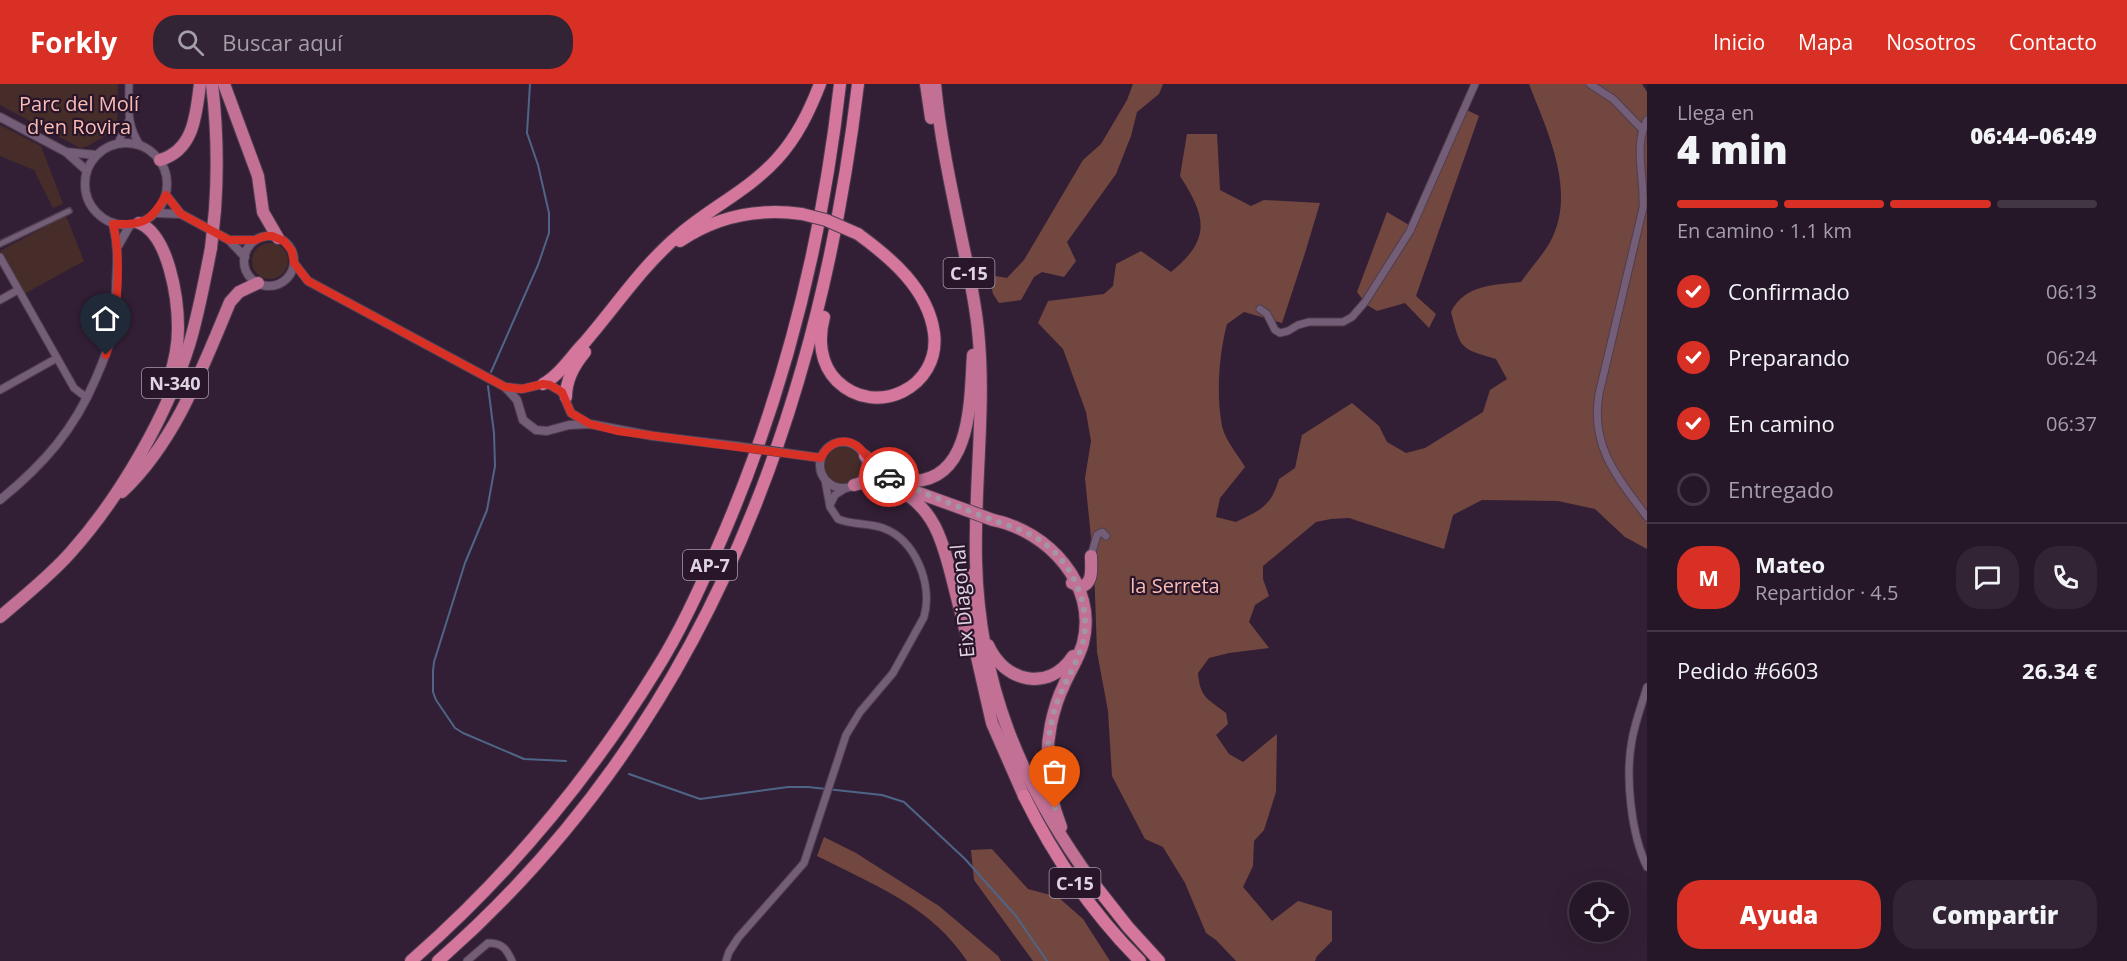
<!DOCTYPE html>
<html lang="es">
<meta charset="utf-8">
<style>
body{margin:0;font-family:"Open Sans",sans-serif;background:#322434;color:#f1f3f6;height:100vh;display:flex;flex-direction:column;font-size:22px;white-space:nowrap}
*{box-sizing:border-box;margin:0}
p{font-size:20px;color:#a49fa8}
.icon{flex:none;width:33px;height:33px;fill:none;stroke:currentColor;stroke-width:2;stroke-linecap:round;stroke-linejoin:round}
.map{position:relative;flex:1;overflow:hidden}
.panel{display:flex;flex-direction:column;background:#261728;width:480px}
.panel>*{flex:none}
.fabs{position:absolute;left:1569px;top:798px;display:grid;gap:12px}
.fabs a{display:grid;place-items:center;width:60px;height:60px;border-radius:50%;background:#261728;box-shadow:0 6px 24px #0002,0 0 0 2px #423645;font-size:30px}
.pin{position:absolute;display:grid;place-items:center;width:51px;height:51px;color:#fff;margin:-62px -26px;border-radius:50% 50% 50% 0;rotate:-45deg;box-shadow:0 0 6px #0007}
.pin .icon{rotate:45deg}
.courier{position:absolute;display:grid;place-items:center;width:60px;height:60px;margin:-30px;border:4px solid #d93025;border-radius:50%;background:#fff;color:#222;box-shadow:0 2px 8px #0007}
.headline em{font-style:normal;font-weight:800}
.headline div{display:flex;flex-direction:column-reverse}
.headline{display:flex;align-items:center;justify-content:space-between;height:102px;padding:0 30px}
h1{font-size:39px;font-weight:800;line-height:45px}
.bar{display:grid;grid-template-columns:repeat(4,1fr);gap:9px 6px;align-content:center;height:72px;padding:0 30px}
.bar i{height:8px;border-radius:4px;background:#423645}
.bar .active{background:#d93025}
.bar p{grid-column:span 4}
.line{display:flex;align-items:center;gap:15px;padding:0 30px;border-top:2px solid #423645}
.line div{flex:1}
.round{display:grid;place-items:center;flex:none;width:63px;height:63px;border-radius:24px;background:#322434}
ol{padding:0 30px;list-style:none}
li{display:flex;align-items:center;gap:18px;height:66px}
li p{margin-inline-start:auto}
li .icon{padding:6px;border-radius:50%;background:#d93025;color:#fff;stroke-width:4}
li:last-child{color:#a49fa8}
li i{width:33px;height:33px;border:3px solid #423645;border-radius:50%}
.action{display:flex;gap:12px;margin-top:auto;padding:12px 30px}
.action a{flex:1;height:69px;border-radius:24px;background:#d93025;color:#fff;font-size:24px;font-weight:800;line-height:69px;text-align:center}
.action a+a{background:#322434;color:#f1f3f6}
header{display:flex;align-items:center;gap:36px;box-sizing:border-box;height:84px;padding:0 30px;background:#d93025;color:#fff}
header strong{font-size:28px}
nav{display:flex;gap:33px;margin-inline-start:auto;font-size:21px}
.search{width:420px;height:54px;background:#322434;display:flex;align-items:center;gap:15px;box-sizing:border-box;padding:0 21px;border-radius:24px;color:#a49fa8;font-size:22px}
main{display:flex;flex:1;min-height:0}
.map>svg:first-child{display:block}
.green{fill:#462d29}
.forest{fill:#724740}
.lines{fill:none;stroke-linecap:round;stroke-linejoin:round}
.stream{stroke:#4e6587;stroke-width:2}
.pedestrian-casing{stroke:#4e3d4f;stroke-width:8}
.minor-casing{stroke:#4e3d4f;stroke-width:9}
.tertiary-casing{stroke:#4e3d4f;stroke-width:10}
.trunk-casing{stroke:#4e3d4f;stroke-width:14}
.motorway-casing{stroke:#4e3d4f;stroke-width:14}
.pedestrian{stroke:#745d76;stroke-width:5}
.minor{stroke:#745d76;stroke-width:7}
.tertiary{stroke:#745d76;stroke-width:8}
.trunk{stroke:#c27194;stroke-width:12}
.motorway{stroke:#d5769c;stroke-width:12}
.tertiary-bridge-casing{stroke:#4e3d4f;stroke-width:10;stroke-linecap:butt}
.trunk-bridge-casing{stroke:#4e3d4f;stroke-width:14;stroke-linecap:butt}
.motorway-bridge-casing{stroke:#4e3d4f;stroke-width:14;stroke-linecap:butt}
.tertiary-bridge{stroke:#745d76;stroke-width:8}
.trunk-bridge{stroke:#c27194;stroke-width:12}
.motorway-bridge{stroke:#d5769c;stroke-width:12}
.done{stroke:#a495a5;stroke-width:6;stroke-dasharray:0 10.8}
.route{stroke:#d93025;stroke-width:8}
.labels{text-anchor:middle;dominant-baseline:central;stroke-width:4.5;stroke-linejoin:round;paint-order:stroke}
.shield{fill:#29162b;stroke:#aa9bab;stroke-width:1.5}
.shield-label{font-size:18px;font-weight:bold;fill:#e1d4e2}
.park-label{font-size:20px;fill:#fabcb3;stroke:#29162b}
.street-label{font-size:20px;fill:#e1d4e2;stroke:#29162b}
</style>
<header>
<strong>Forkly</strong>
<div class="search"><svg class="icon" aria-label="search" viewBox="0 0 24 24"><circle cx="10" cy="10" r="6"/><path d="M15 15l6 6"/></svg>Buscar aquí</div>
<nav><a>Inicio</a><a>Mapa</a><a>Nosotros</a><a>Contacto</a></nav>
</header>
<main>
<div class="map">
<svg width="1647" height="877" viewBox="0 0 1647 877">
<rect width="100%" height="100%" fill="#331f35"/>
<!-- green -->
<g class="green">
<polygon points="0,0 118,0 117,37 115,46 88,62 80,64 0,21"/>
<polygon points="0,41 41,62 63,120 53,124 34,86 0,72"/>
<polygon points="66,132 84,177 24,210 0,167"/>
<circle cx="270" cy="177" r="18"/>
<circle cx="843" cy="381" r="18"/>
</g>
<!-- forest -->
<g class="forest">
<polygon points="1133,0 1163,0 1159,10 1137,28 1131,52 1116,90 1067,158 1076,177 1064,193 1042,188 1034,193 1021,216 999,219 993,210 991,200 996,192 1007,194 1024,176 1083,76 1101,60 1127,16"/>
<path d="M1529,0h113l5,8v457l-22,-12 -30,-28 -37,-8 -76,-1 -29,15 -9,34 -95,-31 -18,1 -15,3 -53,44v13l6,17 -14,9 -6,17 20,26 -40,5 -20,5 -11,15c2,25 10,26 28,40l2,11 -12,11 13,19 14,8 34,-28 -1,58 -12,38 -10,11 -1,25 -10,21 29,34 26,-20 34,10v30l-15,15 -2,5h-79l-20,-21 -10,-7 -21,-50 -22,-36 -18,-8 -33,-63 -4,-65 -11,-59 -3,-85 -9,-89 6,-37 -5,-29 -23,-63 -25,-26 10,-22 56,-7 9,-8 3,-22 25,-13 30,21c41,-33 35,-56 9,-96l7,-42h30l3,56 31,16 13,-6 56,3 -15,50 -23,70 -38,-11 -17,12c-8,30 -11,71 -5,102 3,14 16,29 23,41l-25,31 -4,19 20,5c24,-12 35,-15 43,-43l16,-11 7,-33 50,-32 27,23 8,16 19,11 19,-5 58,-36 7,-22 17,-11 -11,-20c-37,-11 -35,-10 -45,-47 14,-28 43,-27 70,-30 9,-13 20,-25 28,-38 29,-50 -1,-111 -20,-160z"/>
<polygon points="1467,26 1479,32 1416,212 1436,230 1429,244 1405,219 1377,227 1367,221 1357,208 1387,128 1414,144"/>
<path d="M824,753l32,16 83,53 59,50 3,5h-34c-36,-55 -93,-76 -150,-105z"/>
<polygon points="992,765 1028,805 1058,813 1083,835 1110,877 1033,877 974,796 971,766"/>
</g>
<g class="lines">
<!-- stream -->
<g class="stream">
<polyline points="491,288 538,181 549,149 549,129 538,81 527,49 530,0"/>
<polyline points="488,302 494,349 495,382 487,426 465,479 434,578 433,587 433,608 436,616 455,644 463,649 524,675 566,677"/>
<polyline points="629,690 700,715 788,703 808,703 882,711 904,718 965,775 1016,832 1047,877"/>
</g>
<!-- pedestrian casing -->
<g class="pedestrian-casing">
<polyline id="pedestrian" points="0,160 69,127"/>
</g>
<!-- minor casing -->
<g class="minor-casing">
<g id="minor">
<path d="M129,0c0,23 -3,40 11,61"/>
<polyline points="1590,0 1613,15 1642,45"/>
<path d="M1647,36c-14,25 -2,60 -4,88l-44,186c-9,52 18,83 48,123"/>
<polyline points="118,59 129,36"/>
<polyline points="0,173 74,304 87,314"/>
<polyline points="0,216 18,206"/>
<polyline points="1260,225 1267,230 1275,246 1280,249 1288,247 1298,241 1309,238 1343,238 1352,233 1365,218 1410,147 1475,0"/>
<polyline points="0,306 57,274"/>
<polyline points="830,421 835,411 846,404"/>
<polyline points="1091,472 1097,451 1102,448 1106,452"/>
<path d="M1647,603c-5,17 -12,35 -15,53 -7,36 -1,94 15,127"/>
<path d="M467,877l21,-18c14,0 18,5 24,18"/>
<path d="M726,877l3,-9 9,-14 66,-75 42,-128 14,-23 33,-39 31,-56c9,-32 -8,-77 -41,-89 -14,-5 -31,-3 -45,-9l-8,-12 -5,-27"/>
</g>
</g>
<!-- tertiary casing -->
<g class="tertiary-casing">
<g id="tertiary">
<polyline points="0,33 66,68 86,86"/>
<circle cx="126" cy="100" r="41"/>
<polyline points="66,68 96,71"/>
<polyline points="166,111 181,130 229,156 245,173"/>
<polyline points="156,129 181,130"/>
<circle cx="269" cy="177" r="25"/>
<polyline points="229,156 255,156"/>
<polyline points="118,162 130,141"/>
<polyline points="294,179 308,197 505,303 517,316 523,336 536,346 547,347 569,341 590,340 653,352 736,362"/>
<polyline points="505,303 522,305 543,300 550,301 562,308 571,329 589,340"/>
<circle cx="843" cy="381" r="23"/>
<polyline points="800,371 821,374"/>
<path d="M0,416c44,-36 74,-70 96,-122 7,-16 13,-31 17,-48 3,-14 2,-28 3,-42 1,-24 3,-40 -3,-64"/>
</g>
</g>
<!-- trunk casing -->
<g class="trunk-casing">
<g id="trunk">
<path d="M212,0c5,42 6,84 3,126"/>
<polyline points="224,0 258,92 263,128 278,154"/>
<polyline points="926,0 931,34"/>
<path d="M935,0c5,54 17,108 28,161 6,28 12,56 15,85 8,77 -4,154 -2,231 3,123 44,221 115,319"/>
<path d="M160,76c34,-10 36,-45 40,-76"/>
<path d="M139,139c30,12 39,76 39,105 0,16 -4,36 -9,51"/>
<polyline points="865,372 879,387 893,394"/>
<path d="M887,392c9,2 18,5 27,5 59,-2 56,-85 59,-126"/>
<path d="M854,401c18,-5 28,-4 45,5 34,18 43,49 52,84 5,20 10,39 15,59"/>
<polyline points="905,404 966,426"/>
<path d="M122,408c53,-50 80,-123 108,-190l9,-10 19,-9"/>
<path d="M993,436c55,11 105,65 90,123 -4,15 -13,28 -19,42 -6,12 -10,25 -13,39 -7,35 -3,70 10,103"/>
<polyline points="969,491 974,560 992,639 1024,712"/>
<path d="M1072,499l8,4c14,-3 11,-19 11,-31"/>
<path d="M0,533c24,-21 50,-41 71,-65 50,-56 97,-138 119,-210 9,-31 15,-63 21,-94"/>
<path d="M988,561c16,37 61,48 85,11"/>
</g>
</g>
<!-- motorway casing -->
<g class="motorway-casing">
<g id="motorway">
<path d="M680,157c37,-25 78,-33 122,-27"/>
<path d="M824,233c-6,22 -4,47 13,64 39,38 104,6 97,-48 -6,-44 -43,-75 -76,-99"/>
<path d="M543,300c16,-8 29,-29 42,-42 31,-36 58,-77 94,-107 31,-27 70,-45 98,-76 20,-22 32,-47 43,-75"/>
<path d="M566,313c0,-18 8,-32 19,-45"/>
<path d="M1024,712c30,61 68,117 116,165"/>
<polyline points="1091,796 1128,843 1159,877"/>
<path d="M411,877c96,-84 178,-182 245,-291 24,-38 43,-80 61,-121 65,-147 105,-306 123,-465"/>
<path d="M438,877c260,-227 380,-541 420,-877"/>
</g>
</g>
<!-- pedestrian -->
<use href="#pedestrian" class="pedestrian"/>
<!-- minor -->
<use href="#minor" class="minor"/>
<!-- tertiary -->
<use href="#tertiary" class="tertiary"/>
<!-- trunk -->
<use href="#trunk" class="trunk"/>
<!-- motorway -->
<use href="#motorway" class="motorway"/>
<!-- tertiary-bridge casing -->
<g class="tertiary-bridge-casing">
<polyline id="tertiary-bridge" points="736,362 800,371"/>
</g>
<!-- trunk-bridge casing -->
<g class="trunk-bridge-casing">
<g id="trunk-bridge">
<polyline points="211,164 215,126"/>
<polyline points="966,426 993,436"/>
</g>
</g>
<!-- motorway-bridge casing -->
<g class="motorway-bridge-casing">
<polyline id="motorway-bridge" points="802,130 826,136 858,150"/>
</g>
<!-- tertiary-bridge -->
<use href="#tertiary-bridge" class="tertiary-bridge"/>
<!-- trunk-bridge -->
<use href="#trunk-bridge" class="trunk-bridge"/>
<!-- motorway-bridge -->
<use href="#motorway-bridge" class="motorway-bridge"/>
</g>
<g class="lines">
<!-- done -->
<path class="done" d="M889,393c33,16 67,29 101,42 19,7 38,12 54,24 31,23 50,69 37,106 -8,22 -21,41 -27,63 -9,32 -7,64 1,96"/>
<!-- route -->
<path class="route" d="M106,271c12,-37 16,-94 7,-131 31,1 38,-2 53,-29l15,19 48,26h26l11,-4h6l12,5 8,10 2,12 14,18 197,106 17,2 21,-5 7,1 12,7 9,21 19,11 27,7 204,27c6,-14 22,-22 36,-12 13,10 14,21 32,31"/>
</g>
<g class="labels">
<!-- shield labels -->
<g class="shield">
<rect x="943.5" y="174" width="51" height="30" rx="4.5"/>
<rect x="142" y="284" width="66" height="30" rx="4.5"/>
<rect x="683" y="466" width="54" height="30" rx="4.5"/>
<rect x="1049.5" y="784" width="51" height="30" rx="4.5"/>
</g>
<g class="shield-label">
<text x="969" y="189">C-15</text>
<text x="175" y="299">N-340</text>
<text x="710" y="481">AP-7</text>
<text x="1075" y="799">C-15</text>
</g>
<!-- park labels -->
<g class="park-label">
<text x="79" y="19">Parc del Molí<tspan x="79" dy="23">d'en Rovira</tspan></text>
<text x="1175" y="501">la Serreta</text>
</g>
<!-- street labels -->
<g class="street-label">
<text transform="translate(962 517) rotate(-95)">Eix Diagonal</text>
</g>
</g>
</svg>
<div class="fabs">
<a><svg class="icon" aria-label="locate" viewBox="0 0 24 24"><circle cx="12" cy="12" r="6"/><path d="M12 2v4M12 18v4M2 12h4M18 12h4"/></svg></a>
</div>
<div class="pin" style="left:1055px;top:724px;background:#ea580c"><svg class="icon" aria-label="bag" viewBox="0 0 24 24"><path d="M5 8h14l-1 12H6zM9 8a3 3 0 0 1 6 0"/></svg></div>
<div class="pin" style="left:106px;top:271px;background:#1f2937"><svg class="icon" aria-label="home" viewBox="0 0 24 24"><path d="M3 11l9-7 9 7M6 9v11h12V9"/></svg></div>
<div class="courier" style="left:889px;top:393px"><svg class="icon" aria-label="car" viewBox="0 0 24 24"><path d="M5 17H2v-5l4-1 3-4h7l3 4 3 1v5h-3M9 17h6M6 11h13"/><circle cx="7" cy="17" r="2"/><circle cx="17" cy="17" r="2"/></svg></div>
</div>
<section class="panel">
<div class="headline"><div><h1>4 min</h1><p>Llega en</p></div><em>06:44–06:49</em></div>
<div class="bar"><i class="active"></i><i class="active"></i><i class="active"></i><i></i><p>En camino · 1.1 km</p></div>
<ol>
<li><svg class="icon" aria-label="check" viewBox="0 0 24 24"><path d="M5 12l5 5 9-10"/></svg>Confirmado<p>06:13</p></li>
<li><svg class="icon" aria-label="check" viewBox="0 0 24 24"><path d="M5 12l5 5 9-10"/></svg>Preparando<p>06:24</p></li>
<li><svg class="icon" aria-label="check" viewBox="0 0 24 24"><path d="M5 12l5 5 9-10"/></svg>En camino<p>06:37</p></li>
<li><i></i>Entregado</li>
</ol>
<div class="line" style="height:108px"><b class="round" style="background:#d93025;color:#fff">M</b><div><b>Mateo</b><p>Repartidor · 4.5</p></div><a class="round"><svg class="icon" aria-label="chat" viewBox="0 0 24 24"><path d="M4 5h16v11H9l-5 4z"/></svg></a><a class="round"><svg class="icon" aria-label="phone" viewBox="0 0 24 24"><path d="M5 4h4l2 5-3 2q2 4 5 5l2-3 5 2v4C11 20 4 13 5 4z"/></svg></a></div>
<div class="line" style="height:78px"><div>Pedido #6603</div><b>26.34 €</b></div>
<div class="action"><a>Ayuda</a><a>Compartir</a></div>
</section>
</main>
